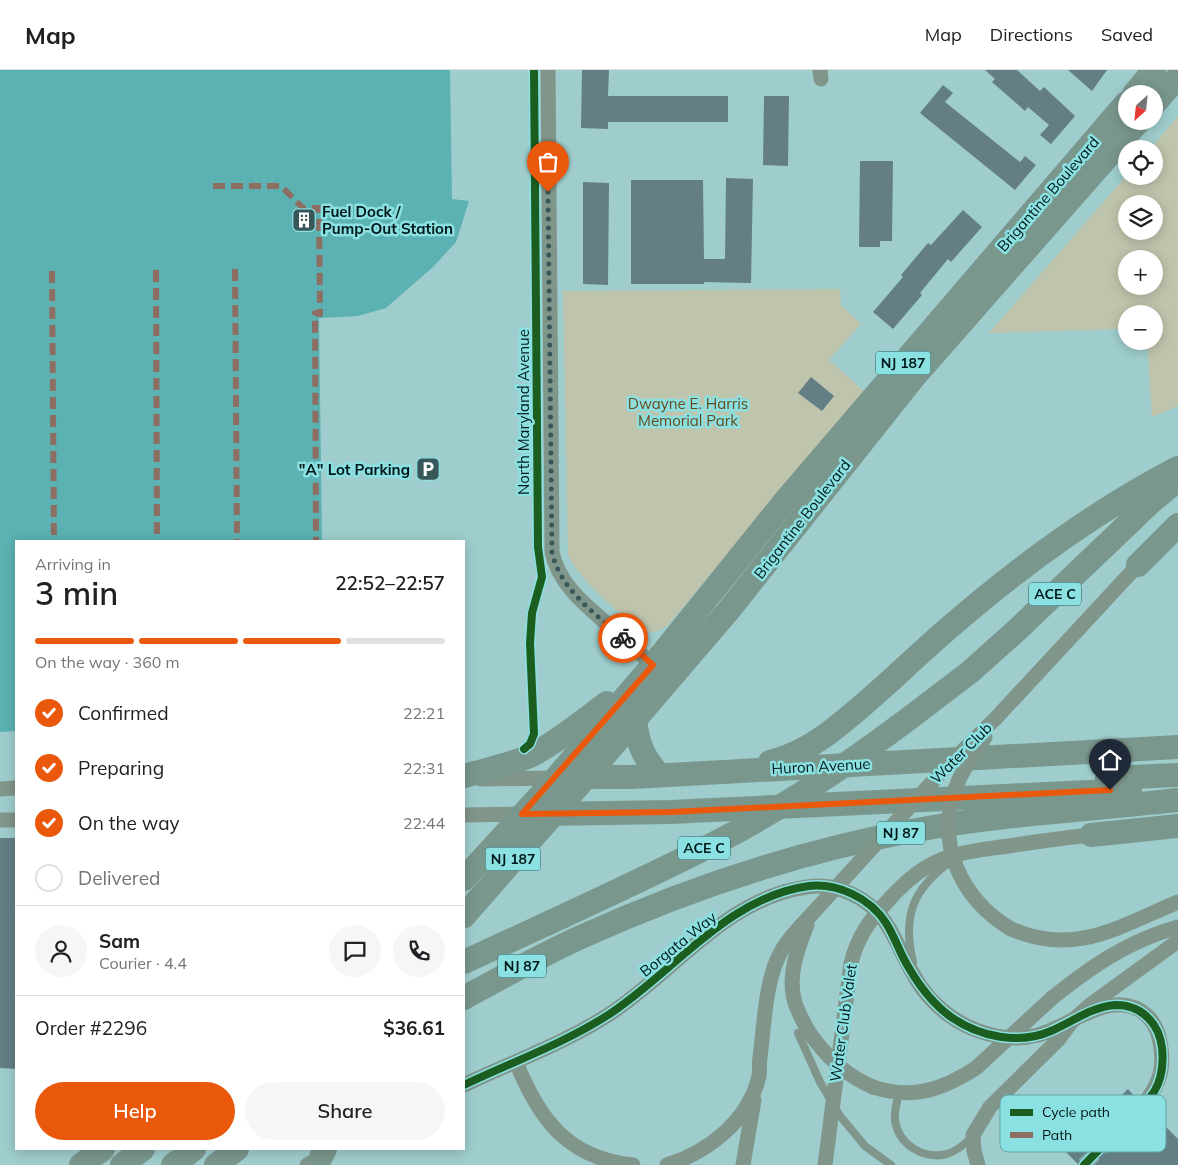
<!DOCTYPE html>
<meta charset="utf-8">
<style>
body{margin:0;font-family:Mulish,sans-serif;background:#f6f6f6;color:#202124;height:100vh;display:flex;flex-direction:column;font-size:19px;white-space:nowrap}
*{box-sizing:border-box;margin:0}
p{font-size:16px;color:#757577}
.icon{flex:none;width:28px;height:28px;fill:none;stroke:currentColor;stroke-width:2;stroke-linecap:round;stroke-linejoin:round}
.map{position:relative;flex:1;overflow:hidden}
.panel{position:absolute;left:15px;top:470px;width:450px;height:610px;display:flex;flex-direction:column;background:#fff;border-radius:0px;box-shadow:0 2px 12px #0003}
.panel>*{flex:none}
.needle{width:32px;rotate:207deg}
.controls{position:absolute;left:1118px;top:15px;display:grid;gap:10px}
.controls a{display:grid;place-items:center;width:45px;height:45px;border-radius:50%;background:#fff;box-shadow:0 2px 12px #0003;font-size:25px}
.pin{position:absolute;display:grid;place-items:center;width:42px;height:42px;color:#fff;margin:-51px -21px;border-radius:50% 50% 50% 0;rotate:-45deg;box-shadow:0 0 5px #0007}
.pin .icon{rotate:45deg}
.courier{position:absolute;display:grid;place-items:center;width:50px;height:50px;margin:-25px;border:4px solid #ea580c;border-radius:50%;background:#fff;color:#222;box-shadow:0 1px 6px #0007}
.summary em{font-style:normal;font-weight:600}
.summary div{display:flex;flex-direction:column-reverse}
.summary{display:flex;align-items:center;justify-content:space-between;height:85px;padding:0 20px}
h1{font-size:32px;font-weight:600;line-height:38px}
.bar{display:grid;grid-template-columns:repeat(4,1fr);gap:8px 5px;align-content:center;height:60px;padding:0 20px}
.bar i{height:6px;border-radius:4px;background:#e0e0e0}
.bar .on{background:#ea580c}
.bar p{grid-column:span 4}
.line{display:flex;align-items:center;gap:12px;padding:0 20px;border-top:1px solid #e0e0e0}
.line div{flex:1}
.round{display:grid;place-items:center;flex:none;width:52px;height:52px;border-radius:26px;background:#f6f6f6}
ol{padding:0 20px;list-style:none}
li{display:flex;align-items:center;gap:15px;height:55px}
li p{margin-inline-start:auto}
li .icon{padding:5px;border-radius:50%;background:#ea580c;color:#fff;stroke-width:4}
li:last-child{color:#757577}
li i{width:28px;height:28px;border:2px solid #e0e0e0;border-radius:50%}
.primary-button{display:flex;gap:10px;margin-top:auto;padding:10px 20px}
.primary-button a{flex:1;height:58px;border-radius:30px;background:#ea580c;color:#fff;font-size:20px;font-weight:600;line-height:58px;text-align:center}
.primary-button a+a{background:#f6f6f6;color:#202124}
header{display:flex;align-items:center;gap:30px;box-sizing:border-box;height:70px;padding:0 25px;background:#fff;border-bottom:1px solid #e0e0e0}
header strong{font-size:24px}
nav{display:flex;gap:28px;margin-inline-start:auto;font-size:18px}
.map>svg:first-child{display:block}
.green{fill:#bfc4ac;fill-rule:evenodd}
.water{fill:#5cb2b3}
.building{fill:#647e86}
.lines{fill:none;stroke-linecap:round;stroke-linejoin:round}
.minor-tunnel{stroke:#7fa9a9;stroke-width:15;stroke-dasharray:15 8;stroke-linecap:butt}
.service{stroke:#81968b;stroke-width:8}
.minor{stroke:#81968b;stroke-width:15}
.primary{stroke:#7a978d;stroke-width:24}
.service-bridge{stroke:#81968b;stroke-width:8}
.minor-bridge{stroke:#81968b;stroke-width:15}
.primary-bridge{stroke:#7a978d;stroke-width:24}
.quiet{stroke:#8d6e63;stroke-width:6;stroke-dasharray:12 6;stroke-linecap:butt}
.cycleway-casing{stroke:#8be0e1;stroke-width:11}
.cycleway{stroke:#1b5e20;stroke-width:8}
.done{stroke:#385758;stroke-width:5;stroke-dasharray:0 9}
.route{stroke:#ea580c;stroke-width:6}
.labels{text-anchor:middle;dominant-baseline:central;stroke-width:5;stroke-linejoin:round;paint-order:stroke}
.shield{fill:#8be0e1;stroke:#2a5455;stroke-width:1}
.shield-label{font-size:14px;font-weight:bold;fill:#001819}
.street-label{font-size:15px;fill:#001819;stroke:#8be0e1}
.poi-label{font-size:15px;font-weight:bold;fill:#001819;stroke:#8be0e1;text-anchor:start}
.park-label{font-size:15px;fill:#674b1c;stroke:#8be0e1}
.key{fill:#8be0e1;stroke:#61a4a5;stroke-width:1}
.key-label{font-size:14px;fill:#001819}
</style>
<header>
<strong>Map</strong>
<nav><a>Map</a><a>Directions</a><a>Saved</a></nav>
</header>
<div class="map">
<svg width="1178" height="1095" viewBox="0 0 1178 1095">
<rect width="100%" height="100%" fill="#9fcdcd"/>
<!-- green -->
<g class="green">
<path d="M1178,46v290l-26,11 -5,-76h7v-27h-28v15l-137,4 137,-157h28v-27h-4zM1126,134h28v27h-28zM1126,189h28v27h-28z"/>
<path d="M840,219l1,16 20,19 -32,36 35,31 -196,234c-10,7 -16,9 -28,5 -26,-23 -56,-44 -72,-75l-5,-264z"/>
</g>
<!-- water -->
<polygon class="water" points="0,0 450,0 452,129 469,131 456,172 433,197 386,238 358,246 319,248 322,471 16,471 16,661 0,662"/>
<!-- building -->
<g class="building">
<polygon points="582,0 609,0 608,26 728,26 728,52 608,52 608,59 581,58"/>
<polygon points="985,0 1017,0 1040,21 1044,17 1075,46 1051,74 1040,65 1049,55 1028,37 1025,41 992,12 995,9"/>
<polygon points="1068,0 1107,0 1092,21"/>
<polygon points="943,15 953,23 945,32 1020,92 1025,86 1036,95 1015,120 920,43"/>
<polygon points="764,26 789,26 788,96 763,95"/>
<polygon points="860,91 893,91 892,171 880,171 880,177 859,177"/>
<polygon points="726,108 753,109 751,213 704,212 704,214 631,214 631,110 703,110 704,189 725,189"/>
<polygon points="583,112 609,113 608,215 583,214"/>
<polygon points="963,140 982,157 951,192 948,189 920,223 922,225 893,259 873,242 903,207 901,205 928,173 931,175"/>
<rect x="295" y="143" width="18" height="13"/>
<polygon points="811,307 834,326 822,341 798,323"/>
<polygon points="0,768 16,768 16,999 0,998"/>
<polygon points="1128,1019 1136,1028 1134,1034 1137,1042 1142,1044 1150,1041 1178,1069 1178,1095 1079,1095 1065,1081"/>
</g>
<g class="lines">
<!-- minor-tunnel -->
<polyline class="minor-tunnel" points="1084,1095 1143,1035"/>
<!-- service -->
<g class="service">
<path d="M913,892c-11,-46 0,-73 37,-100"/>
<polyline points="798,963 820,1012"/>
<path d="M899,1023c-2,9 -5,18 -4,27 3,24 28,40 52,34 10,-3 18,-10 25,-17"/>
<polyline points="865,1076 891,1095"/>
</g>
<!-- minor -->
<g class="minor">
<path d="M548,0l4,482c7,34 36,55 61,77 13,12 26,24 40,36"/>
<polyline points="820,0 821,9"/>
<polyline points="996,648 1138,495"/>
<polyline points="480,709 556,708"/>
<polyline points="0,719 16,718"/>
<polyline points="464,745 522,744"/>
<polyline points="0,750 16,750"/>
<path d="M807,855c-10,25 -20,52 -12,78 3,9 8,18 12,26"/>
<path d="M1011,859c64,28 109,-3 167,-27"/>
<path d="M1052,928c40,-32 76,-57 126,-71"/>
<path d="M516,992c23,57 51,96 117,103"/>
<path d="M464,1015c48,-23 99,-41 144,-70 66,-42 117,-117 199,-128 30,-5 62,11 79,36 14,22 22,47 38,68 14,18 34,33 55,40 19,7 40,9 59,4 31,-8 71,-45 103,-24 11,7 17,19 19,31 5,26 0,42 -17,63"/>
<path d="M873,1017c39,13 69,3 103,-19"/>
<polyline points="307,1095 328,1083"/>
<path d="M667,1095c41,-13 82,-44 92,-89 1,-6 0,-12 1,-19 4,-30 5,-69 17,-97 7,-17 21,-31 34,-45"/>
<polyline points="743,1095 754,1030"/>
<path d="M825,1095l26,-202c6,-24 17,-41 34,-59 13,-15 27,-29 45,-39 23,-13 52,-15 78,-19 27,-4 55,-8 83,-11"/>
<polyline points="978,1095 974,1081 973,1065 990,1037 1058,970 1073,950 1090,935 1178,871"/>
</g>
<!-- primary -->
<g class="primary">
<polyline points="1134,24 1154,0"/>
<polyline points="1154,34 1178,7"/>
<polyline points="1138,495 1178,455"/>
<polyline points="928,634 970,602 1017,560 1151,432 1178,410"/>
<path d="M635,650c3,25 8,36 24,55"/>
<path d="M770,692c21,-5 38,-14 56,-27 41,-30 78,-68 117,-102 72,-63 150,-121 235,-165"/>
<path d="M464,706c23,-7 48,-11 70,-22 26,-14 50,-34 73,-51"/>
<polyline points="575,707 632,707 1178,677"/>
<polyline points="1107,708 1178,705"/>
<polyline points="544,744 671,742 1130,720"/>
<polyline points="1091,765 1178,756"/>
<polyline points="464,809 556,708 653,595 785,431 1126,33"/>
<polyline points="464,846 586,707 729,540 914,307 1139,51"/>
<path d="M464,928c38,-21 77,-43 117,-61 106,-48 217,-85 330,-106 89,-17 178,-21 267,-31"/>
<polyline points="321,1087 325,1079"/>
<polyline points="81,1095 103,1079"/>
<polyline points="122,1095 143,1079"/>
<polyline points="173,1095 194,1079"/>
<polyline points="216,1095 237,1079"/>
</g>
<!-- service-bridge -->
<polyline class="service-bridge" points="820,1012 840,1046 865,1076"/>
<!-- minor-bridge -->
<g class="minor-bridge">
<path d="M985,667c-10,16 -23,32 -29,50 -21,57 5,112 55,142"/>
<polyline points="811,845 946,697 996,648"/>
<path d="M807,959c17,26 37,46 66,58"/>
<polyline points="976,998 1052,928"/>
</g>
<!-- primary-bridge -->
<path class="primary-bridge" d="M464,892c86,-40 174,-79 259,-123 73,-38 140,-85 205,-135"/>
<!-- quiet -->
<g class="quiet">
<polyline points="213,116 281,116 303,138 319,138 320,244 315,243 316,471"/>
<polyline points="235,199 237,471"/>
<polyline points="156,200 157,471"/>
<polyline points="52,201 54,471"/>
</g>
<!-- cycleway casing -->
<g class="cycleway-casing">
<g id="cycleway">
<polyline points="524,679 530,674 534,664 530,573 532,543 542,507 538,477 534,0"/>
<path d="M464,1015c48,-23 99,-41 144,-70 65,-42 119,-118 201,-129 29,-3 61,12 77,37 9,14 14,31 23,45 11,19 24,36 42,49 29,20 68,28 100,14 21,-9 42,-25 65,-26 17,0 29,7 38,20 12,18 11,49 0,67 -8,11 -18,21 -28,30 -14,14 -28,29 -42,43"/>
</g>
</g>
<!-- cycleway -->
<use href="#cycleway" class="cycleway"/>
</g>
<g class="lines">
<!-- done -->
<path class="done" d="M548,122l4,360c8,38 44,62 71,86"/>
<!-- route -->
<polyline class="route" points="623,568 653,595 522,744 671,742 1110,720"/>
</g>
<!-- icons -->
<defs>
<g id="building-square" transform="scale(1.25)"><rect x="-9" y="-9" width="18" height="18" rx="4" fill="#385758" stroke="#8be0e1"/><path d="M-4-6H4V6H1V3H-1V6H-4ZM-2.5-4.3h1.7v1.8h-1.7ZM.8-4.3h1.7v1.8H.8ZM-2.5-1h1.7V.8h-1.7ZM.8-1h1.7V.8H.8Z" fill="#fff"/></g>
<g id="parking-square" transform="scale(1.25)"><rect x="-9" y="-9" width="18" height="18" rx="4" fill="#385758" stroke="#8be0e1"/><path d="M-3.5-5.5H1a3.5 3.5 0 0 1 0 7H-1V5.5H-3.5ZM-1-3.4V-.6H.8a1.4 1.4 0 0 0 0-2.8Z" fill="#fff"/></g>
</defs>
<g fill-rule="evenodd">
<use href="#building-square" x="304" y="150"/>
<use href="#parking-square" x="428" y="399"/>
</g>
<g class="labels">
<!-- shield labels -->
<g class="shield">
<rect x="875.5" y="281.5" width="55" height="23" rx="4"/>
<rect x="1029" y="512.5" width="52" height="23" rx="4"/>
<rect x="877" y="751.5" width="48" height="23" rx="4"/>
<rect x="678" y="766.5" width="52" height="23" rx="4"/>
<rect x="485.5" y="777.5" width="55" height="23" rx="4"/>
<rect x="498" y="884.5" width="48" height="23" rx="4"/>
</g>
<g class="shield-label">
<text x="903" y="293">NJ 187</text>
<text x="1055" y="524">ACE C</text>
<text x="901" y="763">NJ 87</text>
<text x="704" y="778">ACE C</text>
<text x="513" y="789">NJ 187</text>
<text x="522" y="896">NJ 87</text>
</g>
<!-- street labels -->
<g class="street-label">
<text transform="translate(1048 124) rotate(-49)">Brigantine Boulevard</text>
<text transform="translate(523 342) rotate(-90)">North Maryland Avenue</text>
<text transform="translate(802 449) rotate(-52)">Brigantine Boulevard</text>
<text transform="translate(961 683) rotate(-45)">Water Club</text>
<text transform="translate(821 696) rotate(-3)">Huron Avenue</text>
<text transform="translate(678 874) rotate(-39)">Borgata Way</text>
<text transform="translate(843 953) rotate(-82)">Water Club Valet</text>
</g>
<!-- poi labels -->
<g class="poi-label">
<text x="322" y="141">Fuel Dock /<tspan x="322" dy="17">Pump-Out Station</tspan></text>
<text x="410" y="399" text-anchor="end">"A" Lot Parking</text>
</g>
<!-- park labels -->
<g class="park-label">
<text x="688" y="333">Dwayne E. Harris<tspan x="688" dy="17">Memorial Park</tspan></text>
</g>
</g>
<!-- legend -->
<rect x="1000" y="1025" width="166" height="57" rx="8" class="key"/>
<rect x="1010" y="1039" width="23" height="7" fill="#1b5e20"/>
<rect x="1010" y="1062" width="23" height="6" fill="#8d6e63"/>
<g class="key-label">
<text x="1042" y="1047">Cycle path</text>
<text x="1042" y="1070">Path</text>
</g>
</svg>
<div class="controls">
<a><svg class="needle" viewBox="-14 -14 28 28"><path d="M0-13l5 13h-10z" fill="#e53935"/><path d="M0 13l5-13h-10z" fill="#757577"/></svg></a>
<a><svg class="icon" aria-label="locate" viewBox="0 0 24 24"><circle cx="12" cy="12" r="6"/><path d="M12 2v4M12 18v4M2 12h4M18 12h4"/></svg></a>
<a><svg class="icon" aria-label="layers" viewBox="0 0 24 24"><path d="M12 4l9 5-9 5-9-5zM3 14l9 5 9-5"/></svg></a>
<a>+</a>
<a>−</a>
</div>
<div class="pin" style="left:548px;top:122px;background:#ea580c"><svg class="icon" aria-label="bag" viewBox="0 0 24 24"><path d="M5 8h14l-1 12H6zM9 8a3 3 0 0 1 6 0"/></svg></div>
<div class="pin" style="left:1110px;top:720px;background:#1f2937"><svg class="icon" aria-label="home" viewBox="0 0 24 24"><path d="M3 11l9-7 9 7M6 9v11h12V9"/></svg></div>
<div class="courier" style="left:623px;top:568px"><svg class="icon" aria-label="bike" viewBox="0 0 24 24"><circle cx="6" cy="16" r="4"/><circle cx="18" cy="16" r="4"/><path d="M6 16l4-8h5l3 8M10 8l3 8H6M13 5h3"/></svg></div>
<section class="panel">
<div class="summary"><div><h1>3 min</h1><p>Arriving in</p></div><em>22:52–22:57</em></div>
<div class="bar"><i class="on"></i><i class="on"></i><i class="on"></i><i></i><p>On the way · 360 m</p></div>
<ol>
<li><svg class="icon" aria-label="check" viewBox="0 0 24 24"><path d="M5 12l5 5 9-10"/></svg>Confirmed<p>22:21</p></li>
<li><svg class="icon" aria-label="check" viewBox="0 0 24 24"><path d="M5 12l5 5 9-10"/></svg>Preparing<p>22:31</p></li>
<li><svg class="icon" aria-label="check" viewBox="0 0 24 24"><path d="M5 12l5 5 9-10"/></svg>On the way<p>22:44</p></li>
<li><i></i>Delivered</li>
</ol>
<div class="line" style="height:90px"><a class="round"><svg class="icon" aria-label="person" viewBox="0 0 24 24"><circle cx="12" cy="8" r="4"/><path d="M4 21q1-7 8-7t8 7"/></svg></a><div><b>Sam</b><p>Courier · 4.4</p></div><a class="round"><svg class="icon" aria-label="chat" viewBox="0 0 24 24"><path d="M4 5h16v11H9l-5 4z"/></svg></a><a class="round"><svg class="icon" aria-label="phone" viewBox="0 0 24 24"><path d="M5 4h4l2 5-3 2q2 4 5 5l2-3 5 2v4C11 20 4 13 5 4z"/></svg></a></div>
<div class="line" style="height:65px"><div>Order #2296</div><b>$36.61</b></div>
<div class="primary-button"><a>Help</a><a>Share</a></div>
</section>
</div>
